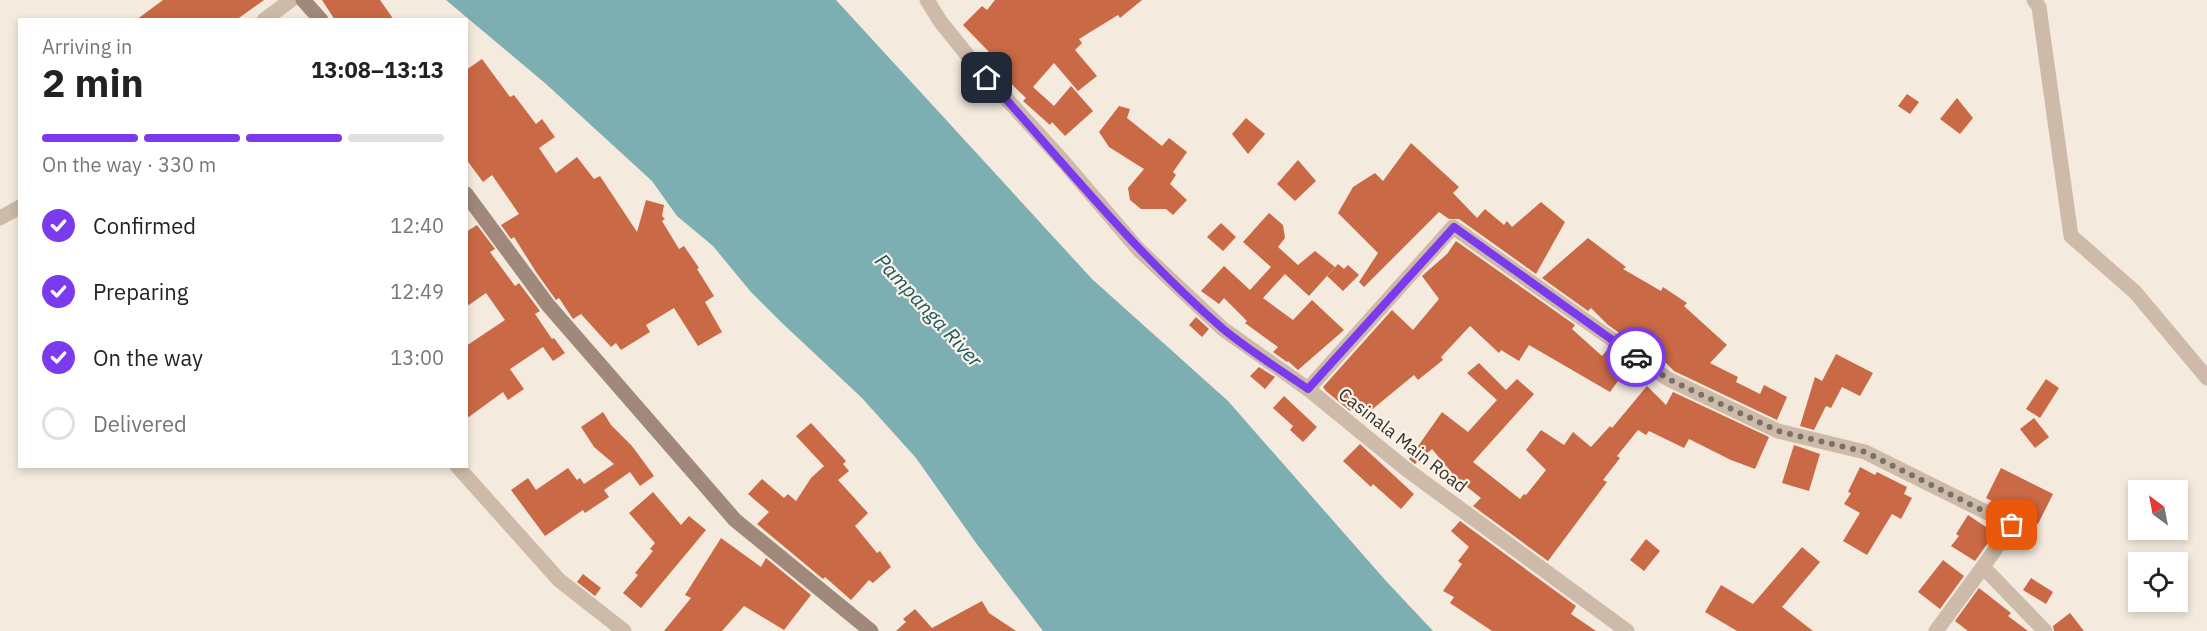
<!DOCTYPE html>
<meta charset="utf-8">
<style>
body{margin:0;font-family:"IBM Plex Sans",sans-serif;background:#f2f2f2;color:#222;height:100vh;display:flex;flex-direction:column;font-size:22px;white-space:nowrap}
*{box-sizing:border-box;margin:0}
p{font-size:20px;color:#767676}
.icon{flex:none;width:33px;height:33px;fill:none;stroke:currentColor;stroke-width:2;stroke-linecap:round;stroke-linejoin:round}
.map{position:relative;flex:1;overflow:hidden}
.drawer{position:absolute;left:18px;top:18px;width:450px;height:450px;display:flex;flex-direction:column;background:#fff;border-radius:0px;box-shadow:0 3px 9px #0003}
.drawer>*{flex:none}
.needle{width:39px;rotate:328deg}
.tools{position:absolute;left:2128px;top:480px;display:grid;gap:12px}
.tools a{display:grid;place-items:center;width:60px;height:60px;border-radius:0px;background:#fff;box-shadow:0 3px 9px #0003;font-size:30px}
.pin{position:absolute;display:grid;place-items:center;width:51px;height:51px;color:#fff;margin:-26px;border-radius:12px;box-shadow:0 3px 9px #0006}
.courier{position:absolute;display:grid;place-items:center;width:60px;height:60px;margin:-30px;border:4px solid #7c3aed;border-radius:50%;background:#fff;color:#222;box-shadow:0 2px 8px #0007}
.summary em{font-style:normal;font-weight:700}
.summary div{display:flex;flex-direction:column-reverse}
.summary{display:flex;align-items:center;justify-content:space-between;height:102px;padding:0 24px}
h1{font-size:39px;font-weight:700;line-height:45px}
.bar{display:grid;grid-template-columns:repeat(4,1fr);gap:9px 6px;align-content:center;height:72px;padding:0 24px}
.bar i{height:8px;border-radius:4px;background:#e0e0e0}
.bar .active{background:#7c3aed}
.bar p{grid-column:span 4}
ol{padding:0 24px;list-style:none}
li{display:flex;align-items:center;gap:18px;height:66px}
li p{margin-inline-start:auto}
li .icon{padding:6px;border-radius:50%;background:#7c3aed;color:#fff;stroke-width:4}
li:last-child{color:#767676}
li i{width:33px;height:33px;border:3px solid #e0e0e0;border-radius:50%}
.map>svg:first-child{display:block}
.water{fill:#7caeb2}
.building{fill:#ca6945}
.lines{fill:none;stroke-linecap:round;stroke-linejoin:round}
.minor{stroke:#cdbaa9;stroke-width:15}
.tertiary{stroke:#cdbaa9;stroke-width:15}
.secondary{stroke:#a0897a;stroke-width:15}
.done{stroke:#7a7068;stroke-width:6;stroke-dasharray:0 10.8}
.route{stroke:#7c3aed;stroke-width:8}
.labels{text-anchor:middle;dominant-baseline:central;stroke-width:4.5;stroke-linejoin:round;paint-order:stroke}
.street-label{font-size:18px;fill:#392f29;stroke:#fbf4eb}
.water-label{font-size:20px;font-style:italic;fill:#1d575d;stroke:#fbf4eb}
</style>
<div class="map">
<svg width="2207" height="631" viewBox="0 0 2207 631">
<rect width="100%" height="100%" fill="#f4eade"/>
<!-- water -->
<polygon class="water" points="446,0 836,0 1092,279 1228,401 1386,581 1433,631 1043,631 976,543 916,458 862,398 781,322 751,292 713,246 677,216 652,181 546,84"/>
<!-- building -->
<g class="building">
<polygon points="163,0 264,0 236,20 136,20"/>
<polygon points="322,0 380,0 394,20 335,20"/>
<polygon points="995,0 1142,0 1120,18 1118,15 1079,39 1082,43 1075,50 1097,76 1078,91 1054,63 1033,87 1054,106 1071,86 1093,111 1065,136 1052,122 1050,125 1023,101 1026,98 1000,73 998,75 985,61 992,55 963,25 982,6 987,10"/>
<polygon points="482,59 510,97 514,95 536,124 542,119 555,137 539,148 556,173 577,157 594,179 600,176 637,232 646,200 664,205 662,216 665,219 662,221 679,249 684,246 699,268 697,269 714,296 705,302 722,332 698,346 674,308 646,325 650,332 621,350 616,343 611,347 581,314 573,319 559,298 556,300 536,272 514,237 511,239 501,225 519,214 492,175 483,182 466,159 466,70"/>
<polygon points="972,75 985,89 977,98 963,85"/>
<polygon points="1907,94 1919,102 1910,114 1898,106"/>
<polygon points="1957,98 1973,118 1960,134 1940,119"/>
<polygon points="1119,106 1130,109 1127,118 1162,146 1169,138 1187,152 1173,172 1176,175 1170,184 1187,200 1173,215 1166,209 1141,209 1130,200 1128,188 1144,169 1109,147 1099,132"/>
<polygon points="1246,118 1265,134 1248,154 1232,134"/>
<polygon points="1411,143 1459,187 1453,193 1477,218 1485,209 1504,225 1507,221 1512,227 1541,202 1565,222 1536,274 1459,219 1449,219 1439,212 1364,287 1359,282 1378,253 1338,213 1353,187 1375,173 1383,181"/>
<polygon points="1298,160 1316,181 1295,201 1277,184"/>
<polygon points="1269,213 1283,225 1285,238 1278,247 1298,265 1315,251 1335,267 1309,296 1285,274 1263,298 1293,320 1312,300 1344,330 1298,370 1288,361 1287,362 1273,352 1278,347 1245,323 1247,321 1224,298 1219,304 1201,291 1224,266 1250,290 1271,267 1243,242"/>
<polygon points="1221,223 1236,237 1223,251 1207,237"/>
<polygon points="477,225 495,249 490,252 515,286 519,283 540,311 535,314 552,339 554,338 565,353 553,361 543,347 510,369 524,389 508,400 503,392 466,419 466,346 505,320 486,293 466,307 466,232"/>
<polygon points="1588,238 1626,267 1623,269 1661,291 1663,287 1687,303 1684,306 1727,345 1710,363 1738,377 1736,382 1760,394 1764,385 1787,397 1777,420 1674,371 1640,337 1634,343 1608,325 1591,308 1588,311 1542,278"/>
<polygon points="1456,241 1575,325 1572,329 1602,356 1608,349 1621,358 1616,363 1626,370 1610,392 1529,345 1519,361 1501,350 1499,353 1470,326 1441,357 1443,360 1418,380 1414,375 1369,412 1359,400 1350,411 1326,391 1323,387 1392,310 1413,330 1439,299 1422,276 1447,254"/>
<polygon points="1338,264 1344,269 1348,265 1359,275 1343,291 1327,276"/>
<polygon points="1196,317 1209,329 1202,337 1189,325"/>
<polygon points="1836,354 1873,373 1860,396 1842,387 1831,408 1826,406 1814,430 1800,426 1815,377 1822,381"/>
<polygon points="1479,363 1506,390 1517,379 1534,394 1473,462 1520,499 1524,494 1526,495 1546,470 1526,450 1541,430 1564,445 1573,432 1591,447 1610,426 1612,428 1647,386 1666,405 1673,392 1769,437 1755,469 1731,460 1689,439 1684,448 1649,431 1646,435 1638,430 1617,456 1620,458 1603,480 1607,482 1548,561 1473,506 1481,498 1457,479 1432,449 1415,464 1409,459 1442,412 1468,432 1497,400 1467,373"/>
<polygon points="1259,367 1275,377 1265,389 1250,376"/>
<polygon points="2046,379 2059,388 2040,418 2026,409"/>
<polygon points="1284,396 1317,427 1303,442 1290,430 1293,426 1273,408"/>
<polygon points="603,412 611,425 632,446 654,476 640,486 630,472 604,490 609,497 585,513 583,510 545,536 511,490 528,478 536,490 568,468 577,480 580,478 584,484 614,464 594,447 581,427"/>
<polygon points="2034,418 2049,437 2035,448 2020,429"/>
<polygon points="811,423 846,461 843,464 849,471 838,480 868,513 855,526 877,553 880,551 891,567 873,583 869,580 851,600 825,577 823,579 757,524 769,512 748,494 762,479 784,498 788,494 796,501 811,478 824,466 796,436"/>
<polygon points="1360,444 1414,494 1401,509 1373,484 1371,487 1343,461"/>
<polygon points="1794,445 1820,454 1809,491 1782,483"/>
<polygon points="1860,467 1875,475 1877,472 1907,487 1904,494 1912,498 1901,519 1892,514 1867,555 1843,541 1860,513 1844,504 1851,493 1848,492"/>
<polygon points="2001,468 2053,494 2038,524 1986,498"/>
<polygon points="653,492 681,525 689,516 706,530 641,608 623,593 638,575 635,573 653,551 650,549 655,543 629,513"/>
<polygon points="1968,515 1995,533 1975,561 1951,546 1959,536 1956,534"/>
<polygon points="1460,521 1576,606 1571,614 1596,631 1492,631 1450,603 1454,597 1443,591 1462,564 1458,561 1469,547 1451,531"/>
<polygon points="721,538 761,567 766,558 811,595 784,630 744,606 722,631 664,631 691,598 685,595"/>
<polygon points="1646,539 1660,551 1644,571 1630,560"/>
<polygon points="1802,547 1820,562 1782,607 1813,631 1737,631 1705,612 1721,585 1753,604"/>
<polygon points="1943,560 1964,576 1940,609 1918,592"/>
<polygon points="583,574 601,588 595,596 577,582"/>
<polygon points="2031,578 2053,592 2046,604 2023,590"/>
<polygon points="1979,588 2011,613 2008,616 2028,631 1968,631 1955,621"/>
<polygon points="982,601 989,613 1016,631 896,631 906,622 903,619 915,609 932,628"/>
<polygon points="2070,613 2084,631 2054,631 2053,626"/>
</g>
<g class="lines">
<!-- minor -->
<g class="minor">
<polyline points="2034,0 2039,7 2071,236 2135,292 2207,378"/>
<polyline points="264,20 291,0"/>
<polyline points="0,218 20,207"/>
<polyline points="1308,389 1453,227 1668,379 1778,431 1865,452 2012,525 1983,567 2045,631"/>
<polyline points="457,466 559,580 624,631"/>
<polyline points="1936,631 1983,567"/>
</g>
<!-- tertiary -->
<polyline class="tertiary" points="927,0 940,21 972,61 1063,161 1138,249 1223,329 1308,389 1406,469 1627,631"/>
<!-- secondary -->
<g class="secondary">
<polyline points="303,0 321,20"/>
<polyline points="466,194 548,305 735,520 871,631"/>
</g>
</g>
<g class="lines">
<!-- done -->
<polyline class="done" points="1636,357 1668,379 1778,431 1865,452 2012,525"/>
<!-- route -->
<path class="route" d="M987,78c77,85 148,175 235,250 26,22 59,42 86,61l146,-162 182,130"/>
</g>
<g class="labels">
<!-- street labels -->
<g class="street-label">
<text transform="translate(1403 440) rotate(38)">Casinala Main Road</text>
</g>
<!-- water labels -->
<g class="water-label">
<text transform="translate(929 310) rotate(47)">Pampanga River</text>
</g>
</g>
</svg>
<div class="tools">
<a><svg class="needle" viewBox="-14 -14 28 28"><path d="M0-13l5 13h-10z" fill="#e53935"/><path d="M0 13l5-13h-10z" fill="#767676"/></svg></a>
<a><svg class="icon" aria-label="locate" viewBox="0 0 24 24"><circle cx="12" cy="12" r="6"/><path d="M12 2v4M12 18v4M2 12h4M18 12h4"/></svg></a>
</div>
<div class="pin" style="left:2012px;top:525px;background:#ea580c"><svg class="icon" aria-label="bag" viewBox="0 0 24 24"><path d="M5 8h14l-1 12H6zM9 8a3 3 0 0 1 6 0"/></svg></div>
<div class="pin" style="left:987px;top:78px;background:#1f2937"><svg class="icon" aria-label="home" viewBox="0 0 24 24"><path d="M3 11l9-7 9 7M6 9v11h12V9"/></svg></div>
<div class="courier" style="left:1636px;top:357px"><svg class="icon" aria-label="car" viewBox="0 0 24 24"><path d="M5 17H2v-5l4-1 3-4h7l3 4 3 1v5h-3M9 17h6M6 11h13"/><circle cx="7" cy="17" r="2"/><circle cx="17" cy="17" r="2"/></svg></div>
<section class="drawer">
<div class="summary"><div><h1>2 min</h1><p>Arriving in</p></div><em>13:08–13:13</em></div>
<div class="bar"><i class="active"></i><i class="active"></i><i class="active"></i><i></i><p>On the way · 330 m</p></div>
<ol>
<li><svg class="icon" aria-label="check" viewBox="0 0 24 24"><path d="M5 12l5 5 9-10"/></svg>Confirmed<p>12:40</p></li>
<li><svg class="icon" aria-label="check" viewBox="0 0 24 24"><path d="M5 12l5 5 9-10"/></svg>Preparing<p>12:49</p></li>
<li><svg class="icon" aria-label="check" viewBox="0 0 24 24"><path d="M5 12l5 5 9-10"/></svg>On the way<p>13:00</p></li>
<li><i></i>Delivered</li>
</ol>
</section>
</div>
